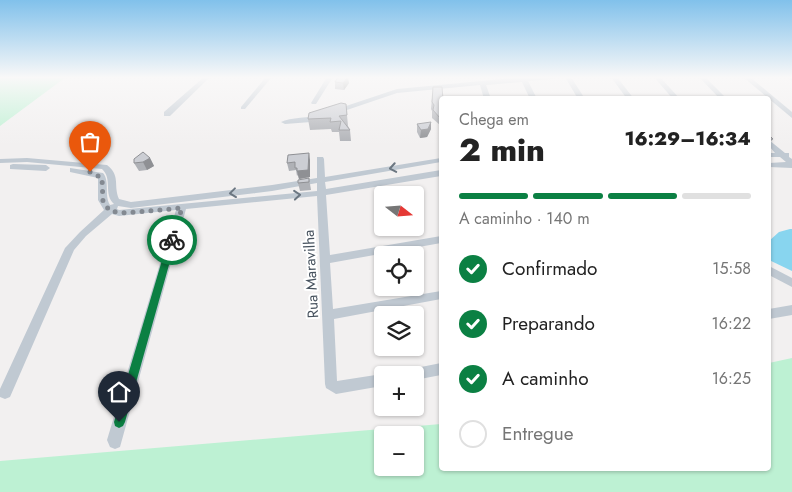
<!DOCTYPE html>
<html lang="pt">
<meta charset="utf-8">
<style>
body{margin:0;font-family:Jost,sans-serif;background:#f2f2f2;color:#222;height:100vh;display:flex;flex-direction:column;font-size:19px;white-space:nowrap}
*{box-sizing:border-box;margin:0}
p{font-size:16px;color:#767676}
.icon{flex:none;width:28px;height:28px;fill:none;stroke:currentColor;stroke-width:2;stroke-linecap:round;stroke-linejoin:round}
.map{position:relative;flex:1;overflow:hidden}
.panel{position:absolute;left:439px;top:96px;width:332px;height:375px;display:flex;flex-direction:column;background:#fff;border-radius:5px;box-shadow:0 1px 4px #0004}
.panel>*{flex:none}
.needle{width:32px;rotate:107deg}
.tools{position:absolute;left:374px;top:186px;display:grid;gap:10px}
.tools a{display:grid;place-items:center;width:50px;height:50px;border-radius:5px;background:#fff;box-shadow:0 1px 4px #0004;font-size:25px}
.pin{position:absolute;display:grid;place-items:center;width:42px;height:42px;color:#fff;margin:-51px -21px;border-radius:50% 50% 50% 0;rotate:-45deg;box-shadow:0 0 5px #0007}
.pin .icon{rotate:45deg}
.courier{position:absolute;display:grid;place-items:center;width:50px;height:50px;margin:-25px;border:4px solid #0b8043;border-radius:50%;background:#fff;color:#222;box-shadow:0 1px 6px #0007}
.overview em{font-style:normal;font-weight:800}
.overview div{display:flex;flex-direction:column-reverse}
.overview{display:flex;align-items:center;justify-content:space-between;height:85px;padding:0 20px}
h1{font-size:32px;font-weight:800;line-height:38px}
.bar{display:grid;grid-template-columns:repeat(4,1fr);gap:8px 5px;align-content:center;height:60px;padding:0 20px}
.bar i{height:6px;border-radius:4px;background:#e0e0e0}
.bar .on{background:#0b8043}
.bar p{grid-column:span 4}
ol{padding:0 20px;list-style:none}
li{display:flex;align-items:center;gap:15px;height:55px}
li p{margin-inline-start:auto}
li .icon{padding:5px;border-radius:50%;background:#0b8043;color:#fff;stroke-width:4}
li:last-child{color:#767676}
li i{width:28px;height:28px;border:2px solid #e0e0e0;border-radius:50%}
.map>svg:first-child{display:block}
.green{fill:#bdf1d3;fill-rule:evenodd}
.water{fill:#88d5ef}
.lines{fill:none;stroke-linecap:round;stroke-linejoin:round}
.street{fill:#c0c9d2;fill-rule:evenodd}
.wall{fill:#afb1b6}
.shaded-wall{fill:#8f9094}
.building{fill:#ccced4;stroke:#8f9094}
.oneway{stroke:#6b7681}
.route{fill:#0b8043}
.done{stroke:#838991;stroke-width:5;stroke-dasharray:0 9}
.labels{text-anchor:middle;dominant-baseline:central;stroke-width:4;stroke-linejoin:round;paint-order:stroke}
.street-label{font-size:15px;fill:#47525e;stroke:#fff}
</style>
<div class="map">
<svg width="792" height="492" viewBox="0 0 792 492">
<rect width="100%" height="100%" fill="#f2f0f0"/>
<!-- green -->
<g class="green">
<polygon points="0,77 66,77 0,126"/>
<path d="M792,358v134h-792v-31l441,-37v45h328v-106zM382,435h33v33h-33z"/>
</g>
<!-- water -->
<polygon class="water" points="790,229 792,229 792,271 769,260 769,241 779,232"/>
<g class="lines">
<!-- street -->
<g class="street">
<polygon points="204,77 210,77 170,116 164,116 164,112"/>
<polygon points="266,77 272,77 245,109 241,109 241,107"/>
<polygon points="327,77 333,77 316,104 312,104 311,103"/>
<polygon points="524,77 555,77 552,79 528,81 537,99 530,99 522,82 486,85 491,99 484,99 480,85 397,93 338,113 331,111 397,89"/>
<polygon points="565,77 571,77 585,99 578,99"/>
<polygon points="611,77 617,77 634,99 627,99"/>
<polygon points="654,77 660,77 680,99 673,99"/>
<polygon points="699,77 705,77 727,99 720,99"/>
<polygon points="743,77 750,77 792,112 792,118"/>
<polygon points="787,77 792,77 792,81"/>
<path d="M321,115h3v4l-13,3 -26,2 -4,-2c9,-5 29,-4 40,-7z"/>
<polygon points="769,140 785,153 789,153 789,157 792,159 792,168 769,167 769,163 786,162 780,157 769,157 769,153 775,153 769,146"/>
<path d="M317,157h6l1,2 1,18 116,-19v4l-116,20 1,7 115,-19v6l-115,19 4,60 111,-19v7l-111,20 3,46 108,-18v8l-107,20 3,62 45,-7 3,1h-3v11l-46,8 -10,-6 -1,-4 -8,-188 -131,13 -66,238 -5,2 -5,-2 -3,-7 69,-230 -57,6 -7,-2 -26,22 -12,14 -64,147 -5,2 -5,-2v-8l65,-141 15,-16 24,-22 -6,-10v-22l-28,-6v-4l33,5c7,8 1,22 7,32l4,-1c-11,-10 -1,-25 -12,-35l-75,-7 -27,1v-4l27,-1 80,7c14,11 6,20 12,34l12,3 141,-17 45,-7zM317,183v8l-198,19 -2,-1 1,-3 13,2 141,-17z"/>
<polygon points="13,164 46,165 50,168 46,171 10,169 10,165"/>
<polygon points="769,266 792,278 792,287 769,275"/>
<polygon points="792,305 792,315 769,319 769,309"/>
<polygon points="441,363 441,375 415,380 415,375 405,375 406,371 411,369"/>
</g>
</g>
<!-- wall -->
<g class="wall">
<polygon points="335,82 349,83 344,90 335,89"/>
<polygon points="433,87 442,87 441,123 440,125 432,118 432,111 431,109"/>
<polygon points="346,104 348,126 350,130 351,141 340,141 339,132 332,132 331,129 310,130 308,119"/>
<polygon points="417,124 431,129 427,137 420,138 417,132"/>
<polygon points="769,135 773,139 769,144"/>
<polygon points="150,158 154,166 147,170 139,171 134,163"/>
<polygon points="310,160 310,177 299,179 298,175 297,176 296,170 289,171 287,163"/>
<polygon points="309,178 311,190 300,191 298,183"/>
</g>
<!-- shaded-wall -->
<g class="shaded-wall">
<polygon points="348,77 349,83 344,90 343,83"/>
<polygon points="441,116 441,123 440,125 440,118"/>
<polygon points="431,122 431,129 427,137 420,138 421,130"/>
<polygon points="309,153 310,160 310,177 299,179 297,171"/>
<polygon points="150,158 154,166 147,170 143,162"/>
</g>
<!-- building -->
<g class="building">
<polygon points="338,77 348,77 343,83 335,82"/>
<polygon points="433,87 442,87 443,99 441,99 441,116 440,118 433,110 434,105 432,102"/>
<polygon points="341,103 346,104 347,115 339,116 350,130 339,130 341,121 330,122 331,118 308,119 309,113"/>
<polygon points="431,122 428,129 421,130 417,124"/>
<polygon points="769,135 773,139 769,139"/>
<polygon points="143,152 150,158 143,162 134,163 134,159"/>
<polygon points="309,153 308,170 297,171 297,168 295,168 295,162 287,163 288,155"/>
<polygon points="309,178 309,182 298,183 298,180"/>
</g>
<!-- one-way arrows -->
<defs><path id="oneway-chevron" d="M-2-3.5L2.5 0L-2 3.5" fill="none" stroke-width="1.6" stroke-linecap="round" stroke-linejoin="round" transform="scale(1.25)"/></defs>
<g class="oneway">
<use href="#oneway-chevron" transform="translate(393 168) rotate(170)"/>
<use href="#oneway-chevron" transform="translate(233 193) rotate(173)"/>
<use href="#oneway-chevron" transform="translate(297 195) rotate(-5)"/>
</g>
<!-- sky -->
<linearGradient id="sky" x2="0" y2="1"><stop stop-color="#81c1eb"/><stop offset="0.53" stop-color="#f9f8f8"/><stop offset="1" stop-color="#f9f8f8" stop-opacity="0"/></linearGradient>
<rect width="792" height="146" fill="url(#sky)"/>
<!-- route -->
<polygon class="route" points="172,237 176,240 125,422 123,426 119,428 115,426 114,422 168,240"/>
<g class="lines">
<!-- done -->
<polyline class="done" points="90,172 102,178 103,202 110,211 126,213 182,208 172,240"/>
</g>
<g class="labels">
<!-- street labels -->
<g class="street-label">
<text transform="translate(311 274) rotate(-93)">Rua Maravilha</text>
</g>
</g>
</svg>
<div class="tools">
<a><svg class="needle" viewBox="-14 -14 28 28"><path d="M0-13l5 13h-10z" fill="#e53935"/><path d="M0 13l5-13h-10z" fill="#767676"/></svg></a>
<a><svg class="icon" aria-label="locate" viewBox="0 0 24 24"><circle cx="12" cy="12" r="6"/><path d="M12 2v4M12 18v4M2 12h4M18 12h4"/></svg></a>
<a><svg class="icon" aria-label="layers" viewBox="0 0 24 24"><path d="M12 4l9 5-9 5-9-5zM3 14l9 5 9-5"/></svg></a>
<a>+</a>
<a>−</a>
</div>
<div class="pin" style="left:90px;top:172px;background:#ea580c"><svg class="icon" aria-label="bag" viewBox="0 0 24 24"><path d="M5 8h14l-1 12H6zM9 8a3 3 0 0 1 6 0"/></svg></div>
<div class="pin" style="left:119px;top:422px;background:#1f2937"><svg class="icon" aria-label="home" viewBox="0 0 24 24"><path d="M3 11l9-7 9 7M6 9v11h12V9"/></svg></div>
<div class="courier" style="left:172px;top:240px"><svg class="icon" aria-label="bike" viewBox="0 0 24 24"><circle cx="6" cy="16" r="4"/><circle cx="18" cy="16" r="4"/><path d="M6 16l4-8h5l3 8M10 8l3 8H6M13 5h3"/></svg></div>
<section class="panel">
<div class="overview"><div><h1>2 min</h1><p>Chega em</p></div><em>16:29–16:34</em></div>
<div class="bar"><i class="on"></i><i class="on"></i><i class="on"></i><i></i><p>A caminho · 140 m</p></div>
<ol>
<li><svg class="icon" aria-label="check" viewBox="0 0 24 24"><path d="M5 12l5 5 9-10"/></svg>Confirmado<p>15:58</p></li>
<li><svg class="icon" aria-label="check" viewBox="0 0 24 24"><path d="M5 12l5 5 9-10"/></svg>Preparando<p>16:22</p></li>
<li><svg class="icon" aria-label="check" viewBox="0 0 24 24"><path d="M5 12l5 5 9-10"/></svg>A caminho<p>16:25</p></li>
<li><i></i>Entregue</li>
</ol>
</section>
</div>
